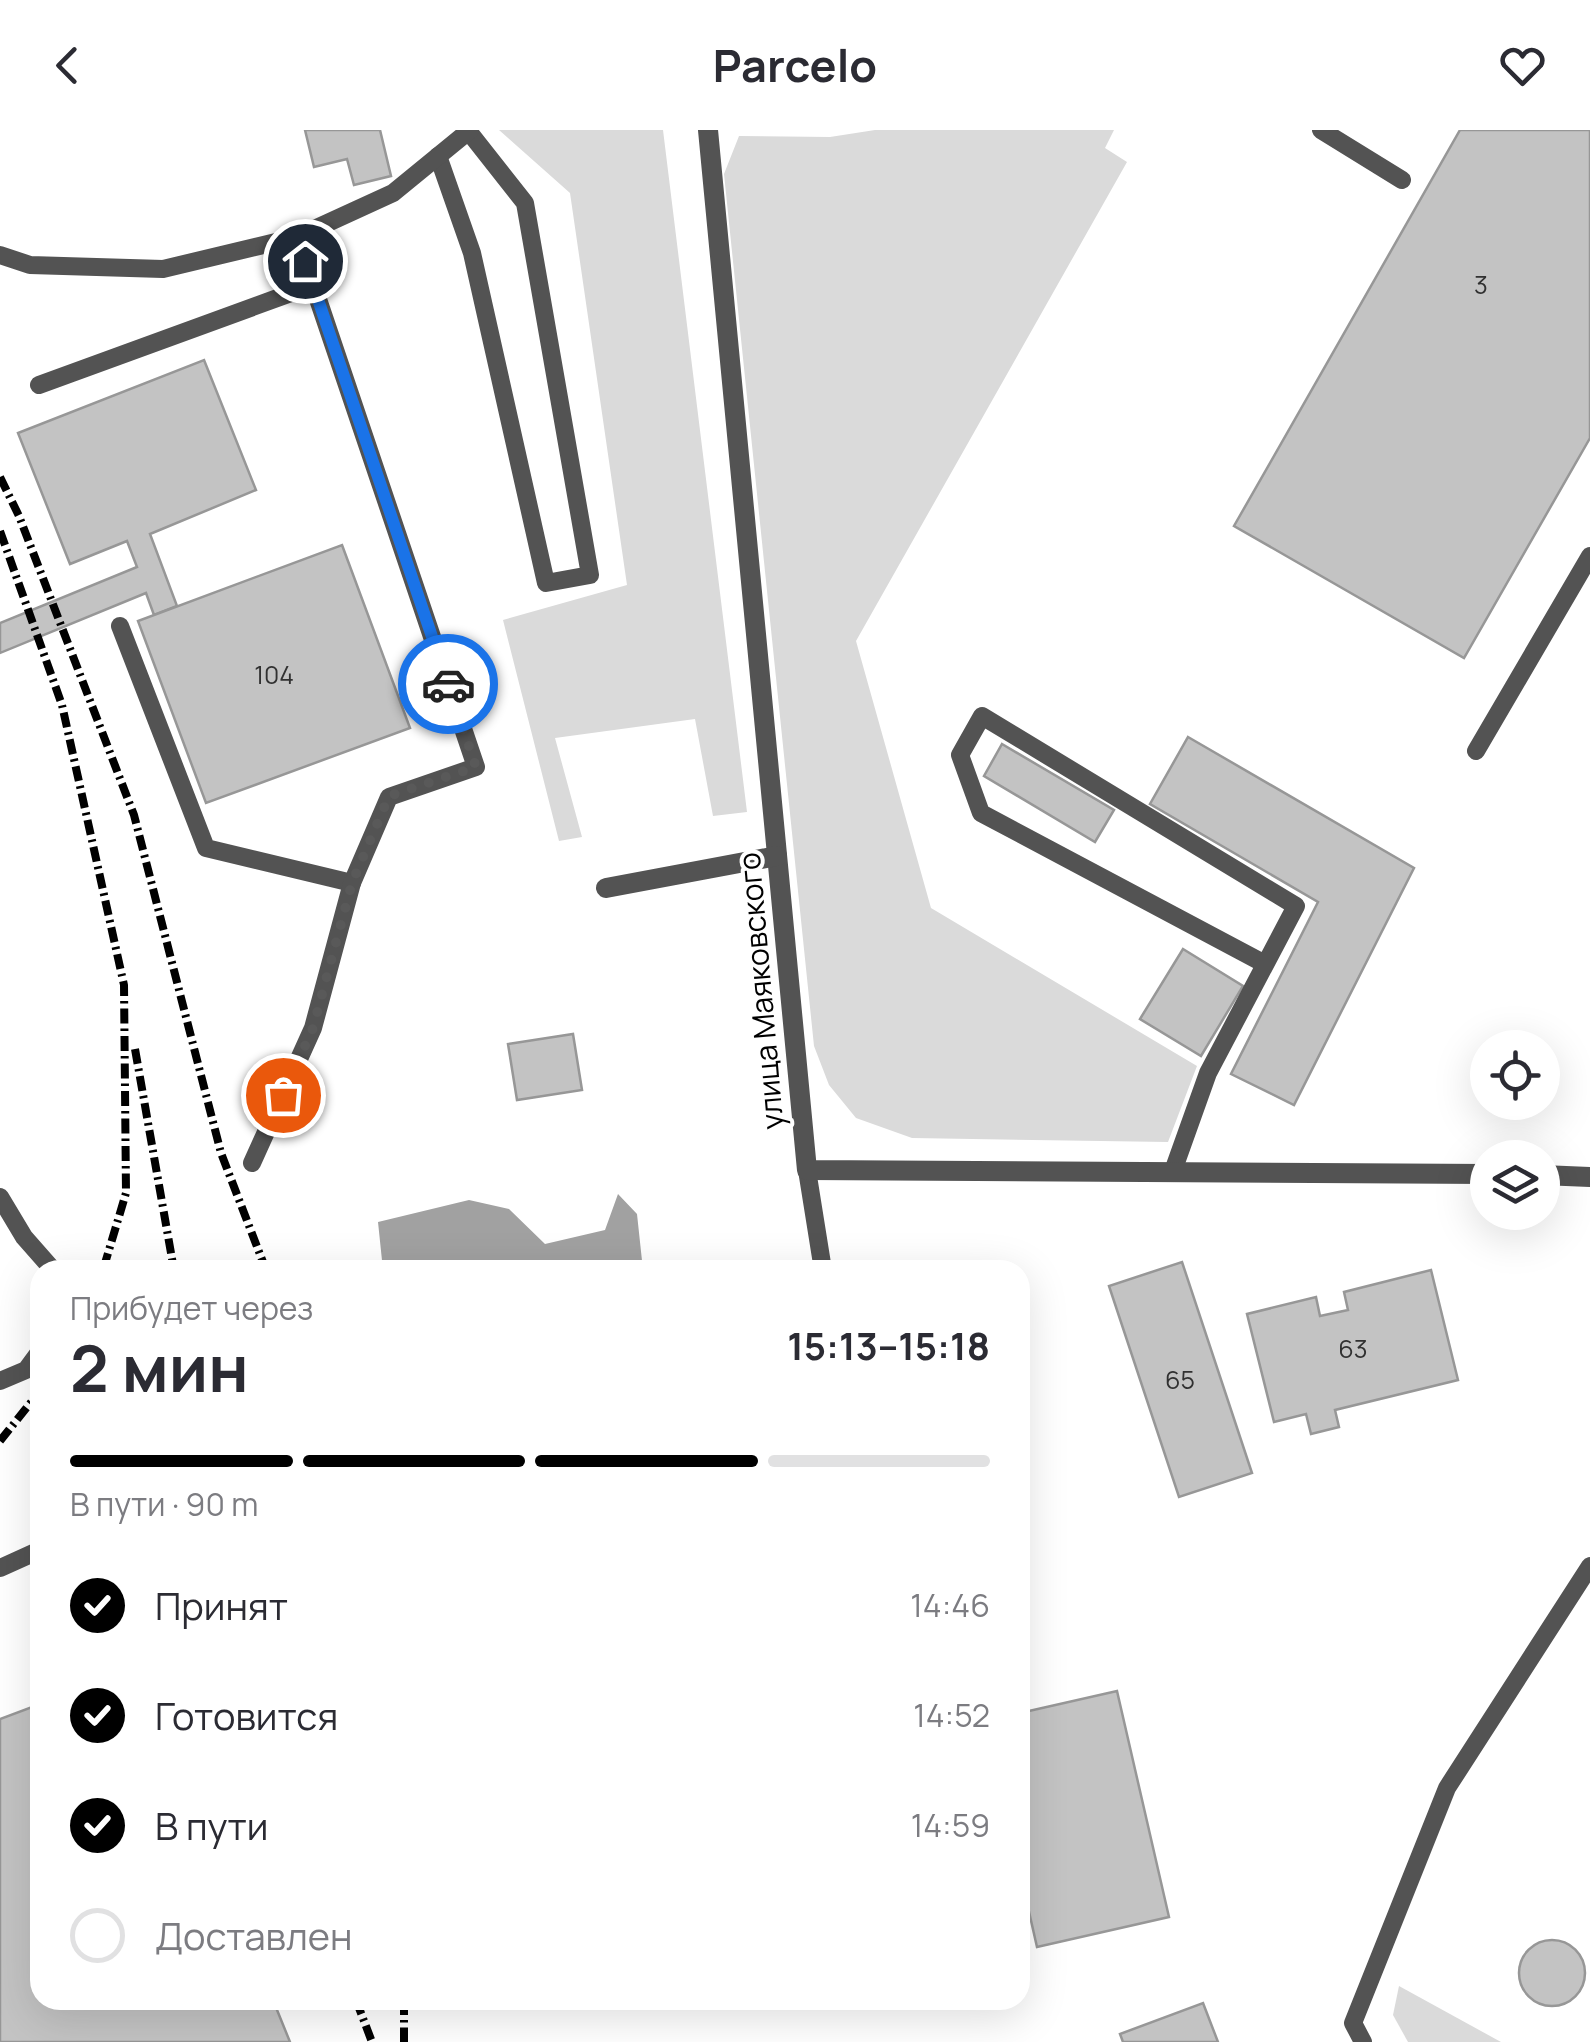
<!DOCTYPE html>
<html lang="ru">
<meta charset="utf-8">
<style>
body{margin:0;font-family:Manrope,sans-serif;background:#f7f7f7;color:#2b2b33;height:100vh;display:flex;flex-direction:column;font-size:38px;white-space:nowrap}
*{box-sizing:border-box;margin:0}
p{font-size:32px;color:#7c7c81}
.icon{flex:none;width:55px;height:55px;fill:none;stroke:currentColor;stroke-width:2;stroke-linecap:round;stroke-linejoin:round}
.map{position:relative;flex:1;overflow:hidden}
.panel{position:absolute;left:30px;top:1130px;width:1000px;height:750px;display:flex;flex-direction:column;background:#fff;border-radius:30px;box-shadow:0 10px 40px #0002}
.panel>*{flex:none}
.fabs{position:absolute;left:1470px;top:900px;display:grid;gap:20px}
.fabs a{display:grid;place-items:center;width:90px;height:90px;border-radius:50%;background:#fff;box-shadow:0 10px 40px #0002;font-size:50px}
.pin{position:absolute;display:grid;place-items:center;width:85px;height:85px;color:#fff;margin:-42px;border:5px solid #fff;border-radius:50%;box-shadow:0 2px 10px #0007}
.courier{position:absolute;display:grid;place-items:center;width:100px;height:100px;margin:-50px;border:8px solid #1a73e8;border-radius:50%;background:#fff;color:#222;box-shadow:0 2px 12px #0007}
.headline em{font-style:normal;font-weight:700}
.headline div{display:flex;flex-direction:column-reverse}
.headline{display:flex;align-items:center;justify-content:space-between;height:170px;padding:0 40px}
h1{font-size:65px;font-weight:700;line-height:75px}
.bar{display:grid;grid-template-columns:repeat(4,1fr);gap:15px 10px;align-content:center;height:120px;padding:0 40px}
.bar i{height:12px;border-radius:8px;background:#e1e1e2}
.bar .selected{background:#000}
.bar p{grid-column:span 4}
ol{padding:0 40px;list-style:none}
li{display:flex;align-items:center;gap:30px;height:110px}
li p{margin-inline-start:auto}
li .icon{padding:10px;border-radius:50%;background:#000;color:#fff;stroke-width:4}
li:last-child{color:#7c7c81}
li i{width:55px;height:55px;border:5px solid #e1e1e2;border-radius:50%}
header{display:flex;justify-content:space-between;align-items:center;height:130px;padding:0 40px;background:#fff;font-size:45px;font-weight:700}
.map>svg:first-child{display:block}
.green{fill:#dadada}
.water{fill:#a1a1a1}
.building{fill:#c3c3c3;stroke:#979797;stroke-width:2.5}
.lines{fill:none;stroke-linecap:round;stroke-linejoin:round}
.service{stroke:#535353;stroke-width:18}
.minor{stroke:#535353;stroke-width:20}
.rail{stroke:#000;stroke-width:8;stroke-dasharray:15 5 2.5 5;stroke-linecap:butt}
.done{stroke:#595959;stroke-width:10;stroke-dasharray:0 18}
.route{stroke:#1a73e8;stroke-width:12}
.labels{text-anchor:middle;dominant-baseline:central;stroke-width:8;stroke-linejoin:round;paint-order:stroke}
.number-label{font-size:25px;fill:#313131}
.street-label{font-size:30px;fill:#000;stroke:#fff}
</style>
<header><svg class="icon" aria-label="back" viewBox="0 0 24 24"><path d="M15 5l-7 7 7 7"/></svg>Parcelo<svg class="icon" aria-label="heart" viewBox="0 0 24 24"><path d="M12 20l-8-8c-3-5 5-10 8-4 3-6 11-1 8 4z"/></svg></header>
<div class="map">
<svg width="1590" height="1912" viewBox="0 0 1590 1912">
<rect width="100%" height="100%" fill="#fff"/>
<!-- green -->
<g class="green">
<polygon points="499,0 663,0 747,682 713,686 695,589 555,608 582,707 559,711 503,490 627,455 570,63"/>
<polygon points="875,0 1114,0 1105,18 1127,32 856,511 931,778 1197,936 1168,1012 912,1008 856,988 829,955 814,916 724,44 739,6 830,7"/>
<polygon points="1399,1856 1501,1912 1408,1912 1393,1885"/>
</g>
<!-- water -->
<polygon class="water" points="618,1064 637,1084 643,1140 383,1140 378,1092 469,1070 509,1079 545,1114 605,1100"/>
<!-- building -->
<g class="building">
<polygon points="305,0 380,0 391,46 354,55 347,29 314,37"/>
<polygon points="1460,0 1590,0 1590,308 1464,528 1234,396"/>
<polygon points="204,230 256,360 150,404 177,476 154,485 146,463 0,523 0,493 137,437 127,411 70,434 18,303"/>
<polygon points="342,415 410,598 206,673 138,491"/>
<polygon points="1188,607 1414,738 1294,975 1231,944 1318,772 1150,674"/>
<polygon points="1002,614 1114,680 1095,712 984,646"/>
<polygon points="1183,819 1243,856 1201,926 1140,889"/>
<polygon points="573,904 582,960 517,970 508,914"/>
<polygon points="1182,1132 1252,1343 1179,1367 1109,1156"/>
<polygon points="1431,1140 1458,1250 1335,1280 1339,1297 1311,1304 1306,1284 1274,1292 1247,1184 1316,1167 1320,1186 1348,1180 1344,1162"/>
<polygon points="1117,1561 1169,1787 1037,1817 1020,1742 1020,1583"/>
<polygon points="40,1574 40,1870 273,1870 290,1912 0,1912 0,1589"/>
<circle cx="1552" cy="1843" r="33"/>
<polygon points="1203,1873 1218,1912 1123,1912 1120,1904"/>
</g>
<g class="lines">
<!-- service -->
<g class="service">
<polyline points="1321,0 1402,50"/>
<polyline points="438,26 472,123 546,453 590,445 525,73 469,2"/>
<polyline points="0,125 30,135 163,139 297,107 393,63 470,0"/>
<polyline points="39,255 313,155"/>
<polyline points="120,496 206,718 352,753 389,667 476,637 297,107"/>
<polyline points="1476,621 1590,426"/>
<polyline points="252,1033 313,898 352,753"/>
<polyline points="807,1040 823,1140"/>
<polyline points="1173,1041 1208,943 1296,776 982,586 960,625 981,683 1265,834"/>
<polyline points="0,1067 24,1107 53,1140"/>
<polyline points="0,1251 26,1240 40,1221"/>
<polyline points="0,1438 40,1420"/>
<polyline points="1363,1912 1353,1893 1447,1658 1590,1436"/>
</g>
<!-- minor -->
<g class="minor">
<polyline points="708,0 807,1040 1488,1044"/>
<polyline points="606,758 777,726"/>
<polyline points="1542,1045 1590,1047"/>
</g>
<!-- rail -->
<g class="rail">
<polyline points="0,347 19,386 134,685 221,1023 266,1140"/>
<polyline points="0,401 62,575 124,855 126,1063 103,1140"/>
<polyline points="135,919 174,1140"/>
<polyline points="0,1311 40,1261"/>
<polyline points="356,1870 372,1912"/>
<polyline points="404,1870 404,1912"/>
</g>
</g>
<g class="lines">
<!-- done -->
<polyline class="done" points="283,965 313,898 352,753 389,666 476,637 448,554"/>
<!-- route -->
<polyline class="route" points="305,131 448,554"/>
</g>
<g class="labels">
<!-- number labels -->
<g class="number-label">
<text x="1481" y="154">3</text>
<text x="274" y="544">104</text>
<text x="1353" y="1218">63</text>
<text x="1180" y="1249">65</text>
</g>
<!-- street labels -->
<g class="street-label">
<text transform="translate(760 861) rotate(-95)">улица Маяковского</text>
</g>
</g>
</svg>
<div class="fabs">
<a><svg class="icon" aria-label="locate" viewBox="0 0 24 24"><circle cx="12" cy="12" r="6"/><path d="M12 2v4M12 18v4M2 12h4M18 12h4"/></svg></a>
<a><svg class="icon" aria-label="layers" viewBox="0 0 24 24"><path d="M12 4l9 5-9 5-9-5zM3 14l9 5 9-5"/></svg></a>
</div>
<div class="pin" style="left:283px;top:965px;background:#ea580c"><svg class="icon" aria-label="bag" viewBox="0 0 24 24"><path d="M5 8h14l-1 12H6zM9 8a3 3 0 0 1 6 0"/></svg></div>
<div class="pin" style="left:305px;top:131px;background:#1f2937"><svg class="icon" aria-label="home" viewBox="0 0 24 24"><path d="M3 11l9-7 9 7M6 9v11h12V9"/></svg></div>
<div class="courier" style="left:448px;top:554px"><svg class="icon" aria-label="car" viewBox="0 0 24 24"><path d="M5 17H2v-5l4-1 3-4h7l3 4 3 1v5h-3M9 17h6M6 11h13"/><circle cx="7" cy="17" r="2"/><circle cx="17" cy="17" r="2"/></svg></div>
<section class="panel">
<div class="headline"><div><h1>2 мин</h1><p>Прибудет через</p></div><em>15:13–15:18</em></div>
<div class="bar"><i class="selected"></i><i class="selected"></i><i class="selected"></i><i></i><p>В пути · 90 m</p></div>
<ol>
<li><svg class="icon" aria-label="check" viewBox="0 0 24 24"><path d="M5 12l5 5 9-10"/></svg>Принят<p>14:46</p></li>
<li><svg class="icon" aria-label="check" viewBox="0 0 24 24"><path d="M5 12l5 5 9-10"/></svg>Готовится<p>14:52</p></li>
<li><svg class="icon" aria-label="check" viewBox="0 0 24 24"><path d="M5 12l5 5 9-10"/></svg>В пути<p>14:59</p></li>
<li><i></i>Доставлен</li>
</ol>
</section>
</div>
